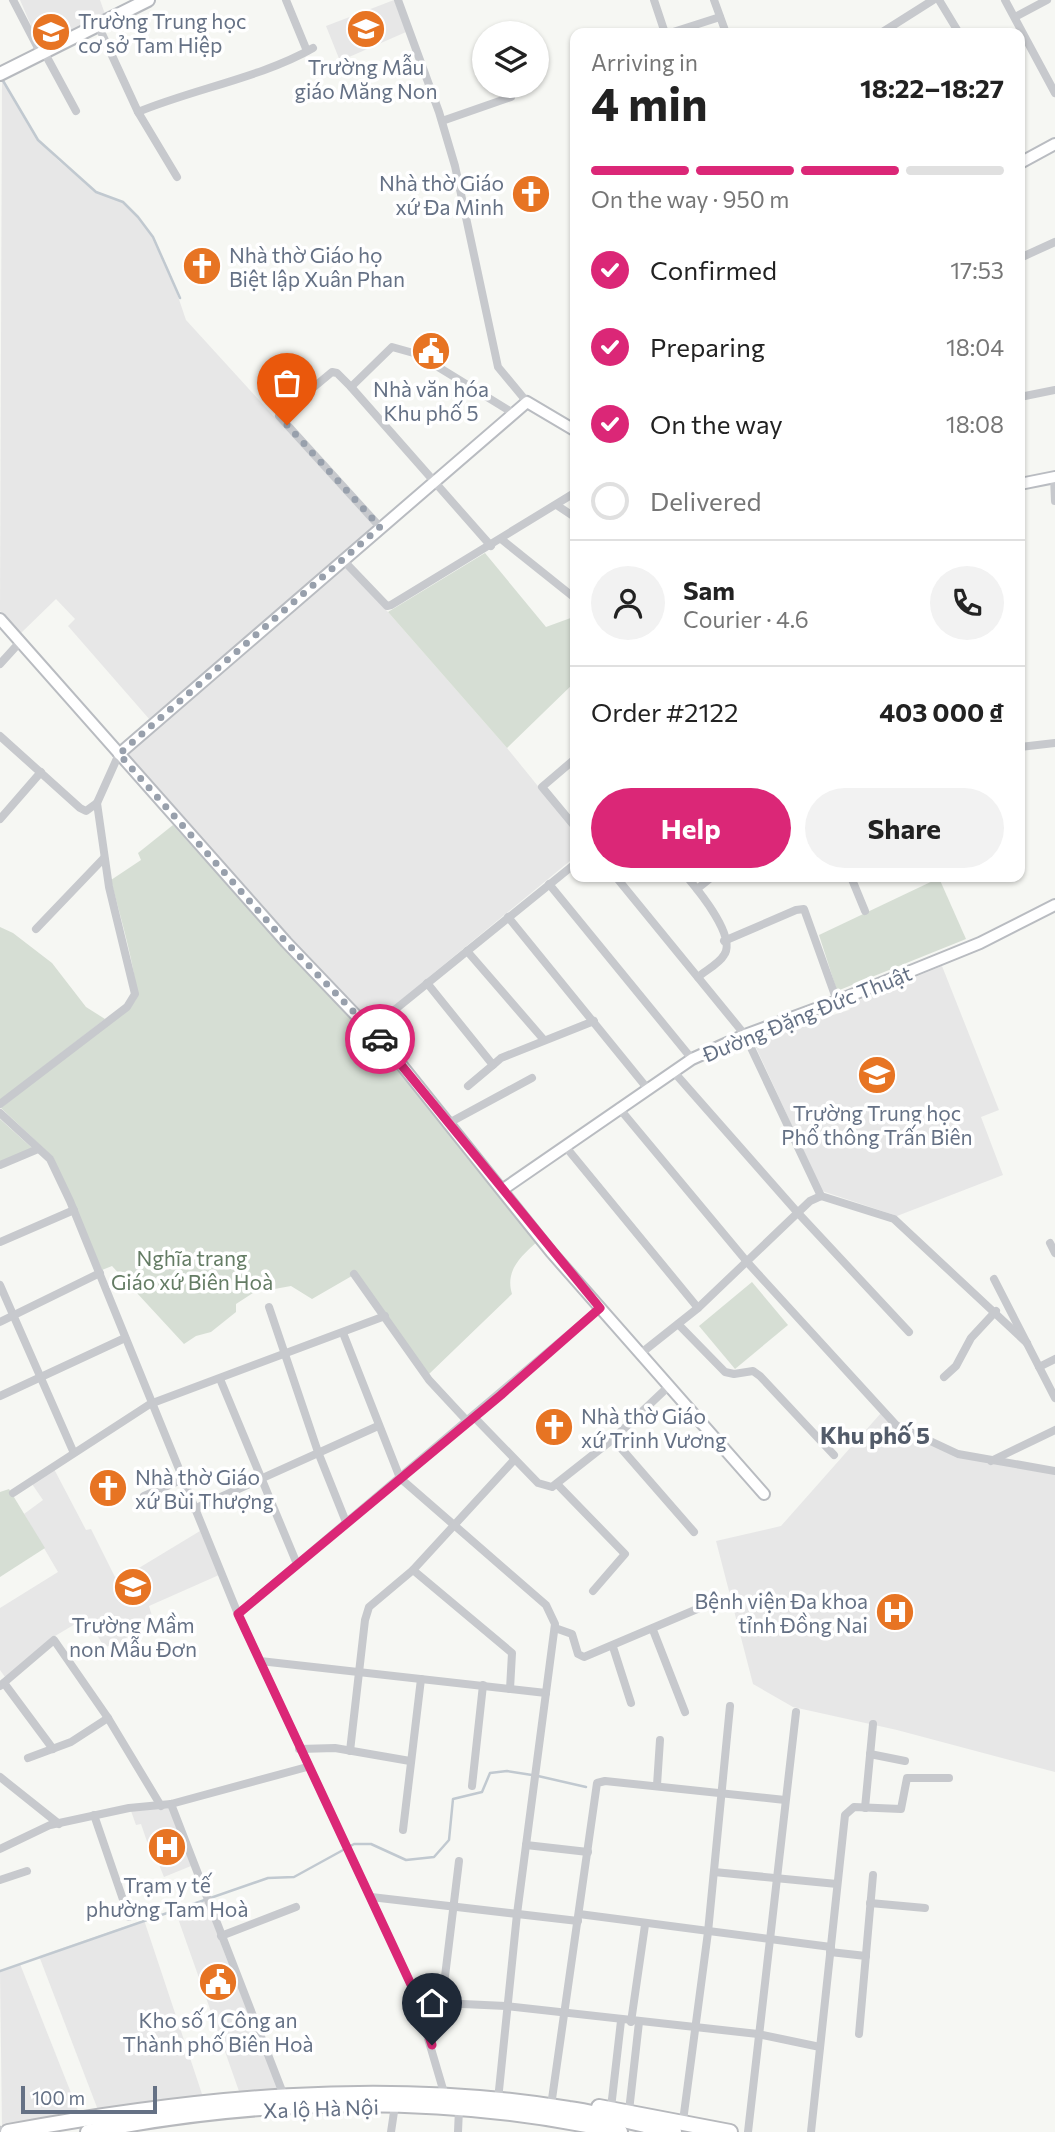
<!DOCTYPE html>
<meta charset="utf-8">
<style>
body{margin:0;font-family:Commissioner,sans-serif;background:#f2f2f2;color:#222;height:100vh;display:flex;flex-direction:column;font-size:26px;white-space:nowrap}
*{box-sizing:border-box;margin:0}
p{font-size:23px;color:#767676}
.icon{flex:none;width:38px;height:38px;fill:none;stroke:currentColor;stroke-width:2;stroke-linecap:round;stroke-linejoin:round}
.map{position:relative;flex:1;overflow:hidden}
.panel{position:absolute;left:570px;top:28px;width:455px;height:854px;display:flex;flex-direction:column;background:#fff;border-radius:14px;box-shadow:0 2px 5px #0004}
.panel>*{flex:none}
.tools{position:absolute;left:472px;top:21px;display:grid;gap:14px}
.tools a{display:grid;place-items:center;width:77px;height:77px;border-radius:50%;background:#fff;box-shadow:0 2px 5px #0004;font-size:35px}
.scale{position:absolute;left:21px;bottom:18px;width:136px;box-sizing:border-box;padding-left:7px;border:4px solid #657185;border-top:0;font-size:19px;line-height:24px;white-space:nowrap;color:#657185;-webkit-text-stroke:5px #fff;paint-order:stroke}
.pin{position:absolute;display:grid;place-items:center;width:60px;height:60px;color:#fff;margin:-72px -30px;border-radius:50% 50% 50% 0;rotate:-45deg;box-shadow:0 0 7px #0007}
.pin .icon{rotate:45deg}
.courier{position:absolute;display:grid;place-items:center;width:70px;height:70px;margin:-35px;border:5px solid #db2777;border-radius:50%;background:#fff;color:#222;box-shadow:0 2px 9px #0007}
.summary em{font-style:normal;font-weight:700}
.summary div{display:flex;flex-direction:column-reverse}
.summary{display:flex;align-items:center;justify-content:space-between;height:119px;padding:0 21px}
h1{font-size:46px;font-weight:700;line-height:52px}
.bar{display:grid;grid-template-columns:repeat(4,1fr);gap:10px 7px;align-content:center;height:84px;padding:0 21px}
.bar i{height:9px;border-radius:5px;background:#e0e0e0}
.bar .on{background:#db2777}
.bar p{grid-column:span 4}
.line{display:flex;align-items:center;gap:18px;padding:0 21px;border-top:2px solid #e0e0e0}
.line div{flex:1}
.round{display:grid;place-items:center;flex:none;width:74px;height:74px;border-radius:37px;background:#f2f2f2}
ol{padding:0 21px;list-style:none}
li{display:flex;align-items:center;gap:21px;height:77px}
li p{margin-inline-start:auto}
li .icon{padding:7px;border-radius:50%;background:#db2777;color:#fff;stroke-width:4}
li:last-child{color:#767676}
li i{width:38px;height:38px;border:4px solid #e0e0e0;border-radius:50%}
.button{display:flex;gap:14px;margin-top:auto;padding:14px 21px}
.button a{flex:1;height:80px;border-radius:42px;background:#db2777;color:#fff;font-size:28px;font-weight:700;line-height:80px;text-align:center}
.button a+a{background:#f2f2f2;color:#222}
.map>svg:first-child{display:block}
.built{fill:#e7e7e7}
.green{fill:#d6ded4}
.lines{fill:none;stroke-linecap:round;stroke-linejoin:round}
.stream{stroke:#c1c9d0;stroke-width:2.5}
.secondary-casing{stroke:#b9bcc1;stroke-width:14}
.primary-casing{stroke:#b7babf;stroke-width:16}
.highway-casing{stroke:#b7b9bd;stroke-width:18}
.street{stroke:#c7c9cd;stroke-width:8}
.secondary{stroke:#fff;stroke-width:10}
.primary{stroke:#fff;stroke-width:12}
.highway{stroke:#fff;stroke-width:14}
.done{stroke:#98a0ac;stroke-width:7;stroke-dasharray:0 12.6}
.route{stroke:#db2777;stroke-width:9}
.labels{text-anchor:middle;dominant-baseline:central;stroke-width:7;stroke-linejoin:round;paint-order:stroke}
.poi-label{font-size:21px;fill:#657185;stroke:#fff}
.street-label{font-size:21px;fill:#657185;stroke:#fff}
.park-label{font-size:21px;fill:#647c64;stroke:#fff}
.quarter-label{font-size:24px;font-weight:bold;fill:#535c6a;stroke:#fff}
</style>
<div class="map">
<svg width="1055" height="2132" viewBox="0 0 1055 2132">
<rect width="100%" height="100%" fill="#f6f7f3"/>
<!-- built -->
<g class="built">
<polygon points="20,0 100,0 105,14 40,46"/>
<polygon points="394,0 406,32 340,61 326,26"/>
<polygon points="2,79 38,140 59,161 96,192 123,202 138,217 153,237 169,270 186,320 374,526 150,720 68,626 75,619 56,599 20,634 0,611"/>
<polygon points="343,565 388,612 507,748 576,833 576,856 373,1023 278,926 127,755"/>
<polygon points="942,966 999,1110 981,1117 1003,1175 897,1216 822,1191 753,1041 827,1014 833,1015 849,1010 855,1002"/>
<polygon points="881,1413 895,1428 957,1457 1055,1474 1055,1772 897,1730 793,1707 753,1684 716,1541 781,1526"/>
<polygon points="54,1469 86,1530 91,1529 115,1577 121,1574 124,1577 200,1531 219,1575 149,1606 152,1616 119,1644 104,1647 87,1617 50,1639 5,1677 0,1670 0,1608 58,1572 24,1514 43,1500 32,1484"/>
<polygon points="169,1808 191,1866 164,1877 158,1862 154,1862 141,1824 136,1825 131,1811"/>
<polygon points="205,1901 224,1952 279,2091 240,2094 175,1910"/>
<polygon points="144,1920 203,2097 98,2110 39,1956"/>
<polygon points="20,1964 79,2113 2,2128 0,1971"/>
</g>
<!-- green -->
<g class="green">
<polygon points="485,553 546,627 576,616 576,681 507,748 388,612"/>
<path d="M173,825l109,121 107,110 148,186c-17,15 -32,29 -25,52l-84,81 -71,-102 -45,26 -21,-13 -22,4 -7,-3 -26,17v8l-25,20 -15,4 -12,8 -72,-78 -10,4 -49,-113 -52,-49 134,-107c7,-14 -19,-99 -24,-121l30,-20 -3,-7z"/>
<polygon points="939,878 966,939 837,991 819,935"/>
<polygon points="0,927 13,933 52,963 86,1007 105,1019 0,1100"/>
<polygon points="0,1119 32,1148 0,1163"/>
<polygon points="752,1282 788,1325 735,1369 699,1326"/>
<polygon points="9,1489 45,1548 0,1577 0,1492"/>
</g>
<g class="lines">
<!-- stream -->
<g class="stream">
<polyline points="2,79 38,140 96,192 123,202 138,217 153,237 180,298"/>
<polyline points="538,1776 586,1787"/>
<polyline points="0,1971 268,1878 294,1877 354,1844 371,1844 406,1860 434,1857 449,1840 453,1799 482,1792 490,1773 507,1771 532,1775"/>
</g>
<!-- secondary casing -->
<g class="secondary-casing">
<g id="secondary">
<polyline points="1020,163 1055,144"/>
<polyline points="1020,484 1055,477"/>
<polyline points="0,619 286,942 392,1053 551,1252 764,1494"/>
<polyline points="119,754 527,402 576,431"/>
<polyline points="502,1190 692,1059 745,1035 837,1001 980,943 1055,905"/>
</g>
</g>
<!-- primary casing -->
<g class="primary-casing">
<polyline id="primary" points="0,74 148,0"/>
</g>
<!-- highway casing -->
<g class="highway-casing">
<g id="highway">
<polyline points="599,2107 730,2132"/>
<path d="M8,2132c184,-34 375,-54 561,-23 35,5 70,15 105,23"/>
<path d="M88,2132c172,-35 360,-39 532,0"/>
</g>
</g>
<!-- street -->
<g class="street">
<polyline points="13,0 40,52"/>
<polyline points="286,0 307,51"/>
<polyline points="398,0 439,112 455,166 498,367 527,402"/>
<polyline points="654,0 665,33"/>
<polyline points="714,0 726,33"/>
<polyline points="939,0 959,33"/>
<polyline points="1005,0 1055,93"/>
<polyline points="1015,17 1047,0"/>
<polyline points="97,23 138,112 177,177"/>
<polyline points="670,33 720,17"/>
<polyline points="881,33 933,0"/>
<polyline points="43,50 76,111"/>
<path d="M138,112c55,-23 125,-35 175,-64"/>
<polyline points="442,121 511,97"/>
<polyline points="1020,258 1055,242"/>
<polyline points="351,387 392,347 417,354 513,413"/>
<polyline points="1020,397 1055,390"/>
<polyline points="1054,477 1055,501"/>
<polyline points="558,506 576,518"/>
<polyline points="380,527 279,416 332,372 337,373 351,387 491,546"/>
<polyline points="501,539 576,599"/>
<polyline points="342,559 387,606 391,605 576,492"/>
<polyline points="0,664 20,642"/>
<polyline points="0,736 80,808 86,811 97,803"/>
<polyline points="1020,747 1055,743"/>
<polyline points="576,758 542,787 576,828"/>
<polyline points="0,819 41,772"/>
<polyline points="616,877 745,1035 821,1196"/>
<path d="M687,877c11,13 50,60 37,78 -5,9 -18,15 -26,22"/>
<polyline points="851,877 865,911"/>
<polyline points="549,884 692,1059"/>
<polyline points="697,889 712,877"/>
<polyline points="508,917 647,1088"/>
<polyline points="36,929 104,858"/>
<polyline points="724,941 796,910 804,909 837,1001"/>
<polyline points="467,951 544,1040"/>
<polyline points="427,983 493,1065 501,1058 594,1021"/>
<polyline points="371,1029 576,863"/>
<polyline points="673,1071 798,1213 909,1332"/>
<polyline points="468,1086 493,1065"/>
<polyline points="0,1104 127,1007 135,994 109,887 97,803 119,754"/>
<polyline points="619,1108 748,1263 896,1425 958,1454 1055,1471"/>
<polyline points="0,1113 50,1159 70,1201 238,1614 414,1991 445,2096"/>
<polyline points="447,1124 532,1078"/>
<polyline points="565,1146 698,1308"/>
<polyline points="0,1165 38,1149"/>
<polyline points="0,1242 74,1210"/>
<polyline points="1050,1243 1055,1253"/>
<polyline points="354,1274 429,1380 468,1422"/>
<polyline points="994,1279 1055,1398"/>
<polyline points="0,1285 73,1451"/>
<polyline points="269,1307 318,1452 346,1522"/>
<polyline points="0,1322 100,1273"/>
<polyline points="678,1324 725,1372 734,1374 753,1371 760,1376 834,1455"/>
<polyline points="343,1333 400,1478 546,1605 555,1624 517,1914 498,2100"/>
<polyline points="640,1354 698,1308 810,1201 821,1196 894,1219 1027,1343"/>
<polyline points="1039,1367 1055,1359"/>
<polyline points="944,1377 956,1366 971,1338 996,1311"/>
<polyline points="220,1379 297,1564"/>
<polyline points="0,1396 125,1338"/>
<polyline points="474,1417 538,1483 552,1487 613,1439 669,1386"/>
<polyline points="613,1439 694,1532"/>
<polyline points="991,1461 1055,1430"/>
<polyline points="557,1484 625,1554 593,1591"/>
<polyline points="13,1493 150,1404 385,1316"/>
<polyline points="144,1496 183,1479"/>
<polyline points="194,1509 378,1426"/>
<polyline points="413,1570 512,1653 510,1689"/>
<polyline points="238,1614 600,1308"/>
<polyline points="555,1628 572,1634 578,1654 584,1657 709,1604"/>
<polyline points="653,1630 685,1712"/>
<polyline points="613,1647 631,1703"/>
<polyline points="260,1661 546,1693"/>
<polyline points="4,1683 53,1749"/>
<polyline points="0,1686 54,1640 108,1718 161,1806"/>
<polyline points="299,1749 335,1748 410,1761"/>
<polyline points="350,1751 365,1620 369,1607 413,1570 514,1460"/>
<polyline points="870,1754 905,1761"/>
<polyline points="28,1758 71,1742 108,1718"/>
<polyline points="0,1777 59,1824"/>
<polyline points="657,1785 660,1740"/>
<polyline points="472,1786 483,1685"/>
<polyline points="171,1804 284,2096"/>
<polyline points="865,1808 873,1724"/>
<polyline points="94,1815 129,1917"/>
<polyline points="403,1830 421,1679"/>
<polyline points="526,1845 588,1852"/>
<polyline points="0,1849 50,1825 129,1808 171,1804 307,1767"/>
<polyline points="714,1872 837,1884"/>
<polyline points="0,1880 27,1871"/>
<polyline points="371,1897 578,1921"/>
<polyline points="870,1903 925,1908"/>
<polyline points="579,1914 831,1947"/>
<polyline points="221,1936 296,1907"/>
<polyline points="830,1952 866,1956"/>
<polyline points="442,2001 459,1861"/>
<polyline points="419,2002 506,2006 758,2034 820,2047"/>
<polyline points="631,2022 645,1925"/>
<polyline points="859,2034 873,1875"/>
<polyline points="551,2106 597,1783 605,1781 785,1800"/>
<polyline points="611,2108 621,2021"/>
<polyline points="629,2111 639,2022"/>
<polyline points="683,2121 708,1932 730,1706"/>
<polyline points="0,2130 1,2132"/>
<polyline points="391,2132 395,2105"/>
<polyline points="458,2132 459,2109"/>
<polyline points="748,2132 796,1712"/>
<polyline points="811,2132 845,1815 854,1807 901,1809 907,1778 949,1778"/>
</g>
<!-- secondary -->
<use href="#secondary" class="secondary"/>
<!-- primary -->
<use href="#primary" class="primary"/>
<!-- highway -->
<use href="#highway" class="highway"/>
</g>
<g class="lines">
<!-- done -->
<polyline class="done" points="287,425 380,527 119,754 286,942 380,1039"/>
<!-- route -->
<polyline class="route" points="380,1039 600,1308 501,1395 238,1614 414,1991 432,2045"/>
</g>
<!-- icons -->
<defs>
<g id="school-disc" transform="scale(2.0125)"><circle r="9.5" fill="#e77423" stroke="#fff"/><path d="M0-5L7-2L0 1L-7-2ZM-4 1L0 2.5L4 1V4Q0 6-4 4Z" fill="#fff"/></g>
<g id="church-disc" transform="scale(2.0125)"><circle r="9.5" fill="#e77423" stroke="#fff"/><path d="M-1.2-6h2.4v3.5h3.3v2.4h-3.3V6h-2.4V-.1h-3.3v-2.4h3.3Z" fill="#fff"/></g>
<g id="civic-disc" transform="scale(2.0125)"><circle r="9.5" fill="#e77423" stroke="#fff"/><path d="M-.6-6.5H3V-4.5H.6V-3L4-1V1h2V6H-6V1h2V-1L-.6-3ZM-1.2 2.5V6h2.4V2.5Z" fill="#fff"/></g>
<g id="hospital-disc" transform="scale(2.0125)"><circle r="9.5" fill="#e77423" stroke="#fff"/><path d="M-5-5h3v3.5h4V-5h3V5h-3V1.5h-4V5h-3Z" fill="#fff"/></g>
</defs>
<g fill-rule="evenodd">
<use href="#school-disc" x="366" y="29"/>
<use href="#school-disc" x="51" y="32"/>
<use href="#church-disc" x="531" y="194"/>
<use href="#church-disc" x="202" y="266"/>
<use href="#civic-disc" x="431" y="351"/>
<use href="#school-disc" x="877" y="1075"/>
<use href="#church-disc" x="554" y="1427"/>
<use href="#church-disc" x="108" y="1488"/>
<use href="#school-disc" x="133" y="1587"/>
<use href="#hospital-disc" x="895" y="1612"/>
<use href="#hospital-disc" x="167" y="1847"/>
<use href="#civic-disc" x="218" y="1982"/>
</g>
<g class="labels">
<!-- poi labels -->
<g class="poi-label">
<text x="78" y="20" text-anchor="start">Trường Trung học<tspan x="78" dy="24">cơ sở Tam Hiệp</tspan></text>
<text x="366" y="66">Trường Mẫu<tspan x="366" dy="24">giáo Măng Non</tspan></text>
<text x="504" y="182" text-anchor="end">Nhà thờ Giáo<tspan x="504" dy="24">xứ Đa Minh</tspan></text>
<text x="229" y="254" text-anchor="start">Nhà thờ Giáo họ<tspan x="229" dy="24">Biệt lập Xuân Phan</tspan></text>
<text x="431" y="388">Nhà văn hóa<tspan x="431" dy="24">Khu phố 5</tspan></text>
<text x="877" y="1112">Trường Trung học<tspan x="877" dy="24">Phổ thông Trấn Biên</tspan></text>
<text x="581" y="1415" text-anchor="start">Nhà thờ Giáo<tspan x="581" dy="24">xứ Trinh Vương</tspan></text>
<text x="135" y="1476" text-anchor="start">Nhà thờ Giáo<tspan x="135" dy="24">xứ Bùi Thượng</tspan></text>
<text x="868" y="1600" text-anchor="end">Bệnh viện Đa khoa<tspan x="868" dy="24">tỉnh Đồng Nai</tspan></text>
<text x="133" y="1624">Trường Mầm<tspan x="133" dy="24">non Mẫu Đơn</tspan></text>
<text x="167" y="1884">Trạm y tế<tspan x="167" dy="24">phường Tam Hoà</tspan></text>
<text x="218" y="2019">Kho số 1 Công an<tspan x="218" dy="24">Thành phố Biên Hoà</tspan></text>
</g>
<!-- street labels -->
<g class="street-label">
<text transform="translate(807 1013) rotate(-22)">Đường Đặng Đức Thuật</text>
<text transform="translate(321 2108) rotate(-2)">Xa lộ Hà Nội</text>
</g>
<!-- park labels -->
<g class="park-label">
<text x="192" y="1257">Nghĩa trang<tspan x="192" dy="24">Giáo xứ Biên Hoà</tspan></text>
</g>
<!-- quarter labels -->
<g class="quarter-label">
<text x="875" y="1434">Khu phố 5</text>
</g>
</g>
</svg>
<div class="tools">
<a><svg class="icon" aria-label="layers" viewBox="0 0 24 24"><path d="M12 4l9 5-9 5-9-5zM3 14l9 5 9-5"/></svg></a>
</div>
<div class="scale">100 m</div>
<div class="pin" style="left:287px;top:425px;background:#ea580c"><svg class="icon" aria-label="bag" viewBox="0 0 24 24"><path d="M5 8h14l-1 12H6zM9 8a3 3 0 0 1 6 0"/></svg></div>
<div class="pin" style="left:432px;top:2045px;background:#1f2937"><svg class="icon" aria-label="home" viewBox="0 0 24 24"><path d="M3 11l9-7 9 7M6 9v11h12V9"/></svg></div>
<div class="courier" style="left:380px;top:1039px"><svg class="icon" aria-label="car" viewBox="0 0 24 24"><path d="M5 17H2v-5l4-1 3-4h7l3 4 3 1v5h-3M9 17h6M6 11h13"/><circle cx="7" cy="17" r="2"/><circle cx="17" cy="17" r="2"/></svg></div>
<section class="panel">
<div class="summary"><div><h1>4 min</h1><p>Arriving in</p></div><em>18:22–18:27</em></div>
<div class="bar"><i class="on"></i><i class="on"></i><i class="on"></i><i></i><p>On the way · 950 m</p></div>
<ol>
<li><svg class="icon" aria-label="check" viewBox="0 0 24 24"><path d="M5 12l5 5 9-10"/></svg>Confirmed<p>17:53</p></li>
<li><svg class="icon" aria-label="check" viewBox="0 0 24 24"><path d="M5 12l5 5 9-10"/></svg>Preparing<p>18:04</p></li>
<li><svg class="icon" aria-label="check" viewBox="0 0 24 24"><path d="M5 12l5 5 9-10"/></svg>On the way<p>18:08</p></li>
<li><i></i>Delivered</li>
</ol>
<div class="line" style="height:126px"><a class="round"><svg class="icon" aria-label="person" viewBox="0 0 24 24"><circle cx="12" cy="8" r="4"/><path d="M4 21q1-7 8-7t8 7"/></svg></a><div><b>Sam</b><p>Courier · 4.6</p></div><a class="round"><svg class="icon" aria-label="phone" viewBox="0 0 24 24"><path d="M5 4h4l2 5-3 2q2 4 5 5l2-3 5 2v4C11 20 4 13 5 4z"/></svg></a></div>
<div class="line" style="height:91px"><div>Order #2122</div><b>403 000 ₫</b></div>
<div class="button"><a>Help</a><a>Share</a></div>
</section>
</div>
